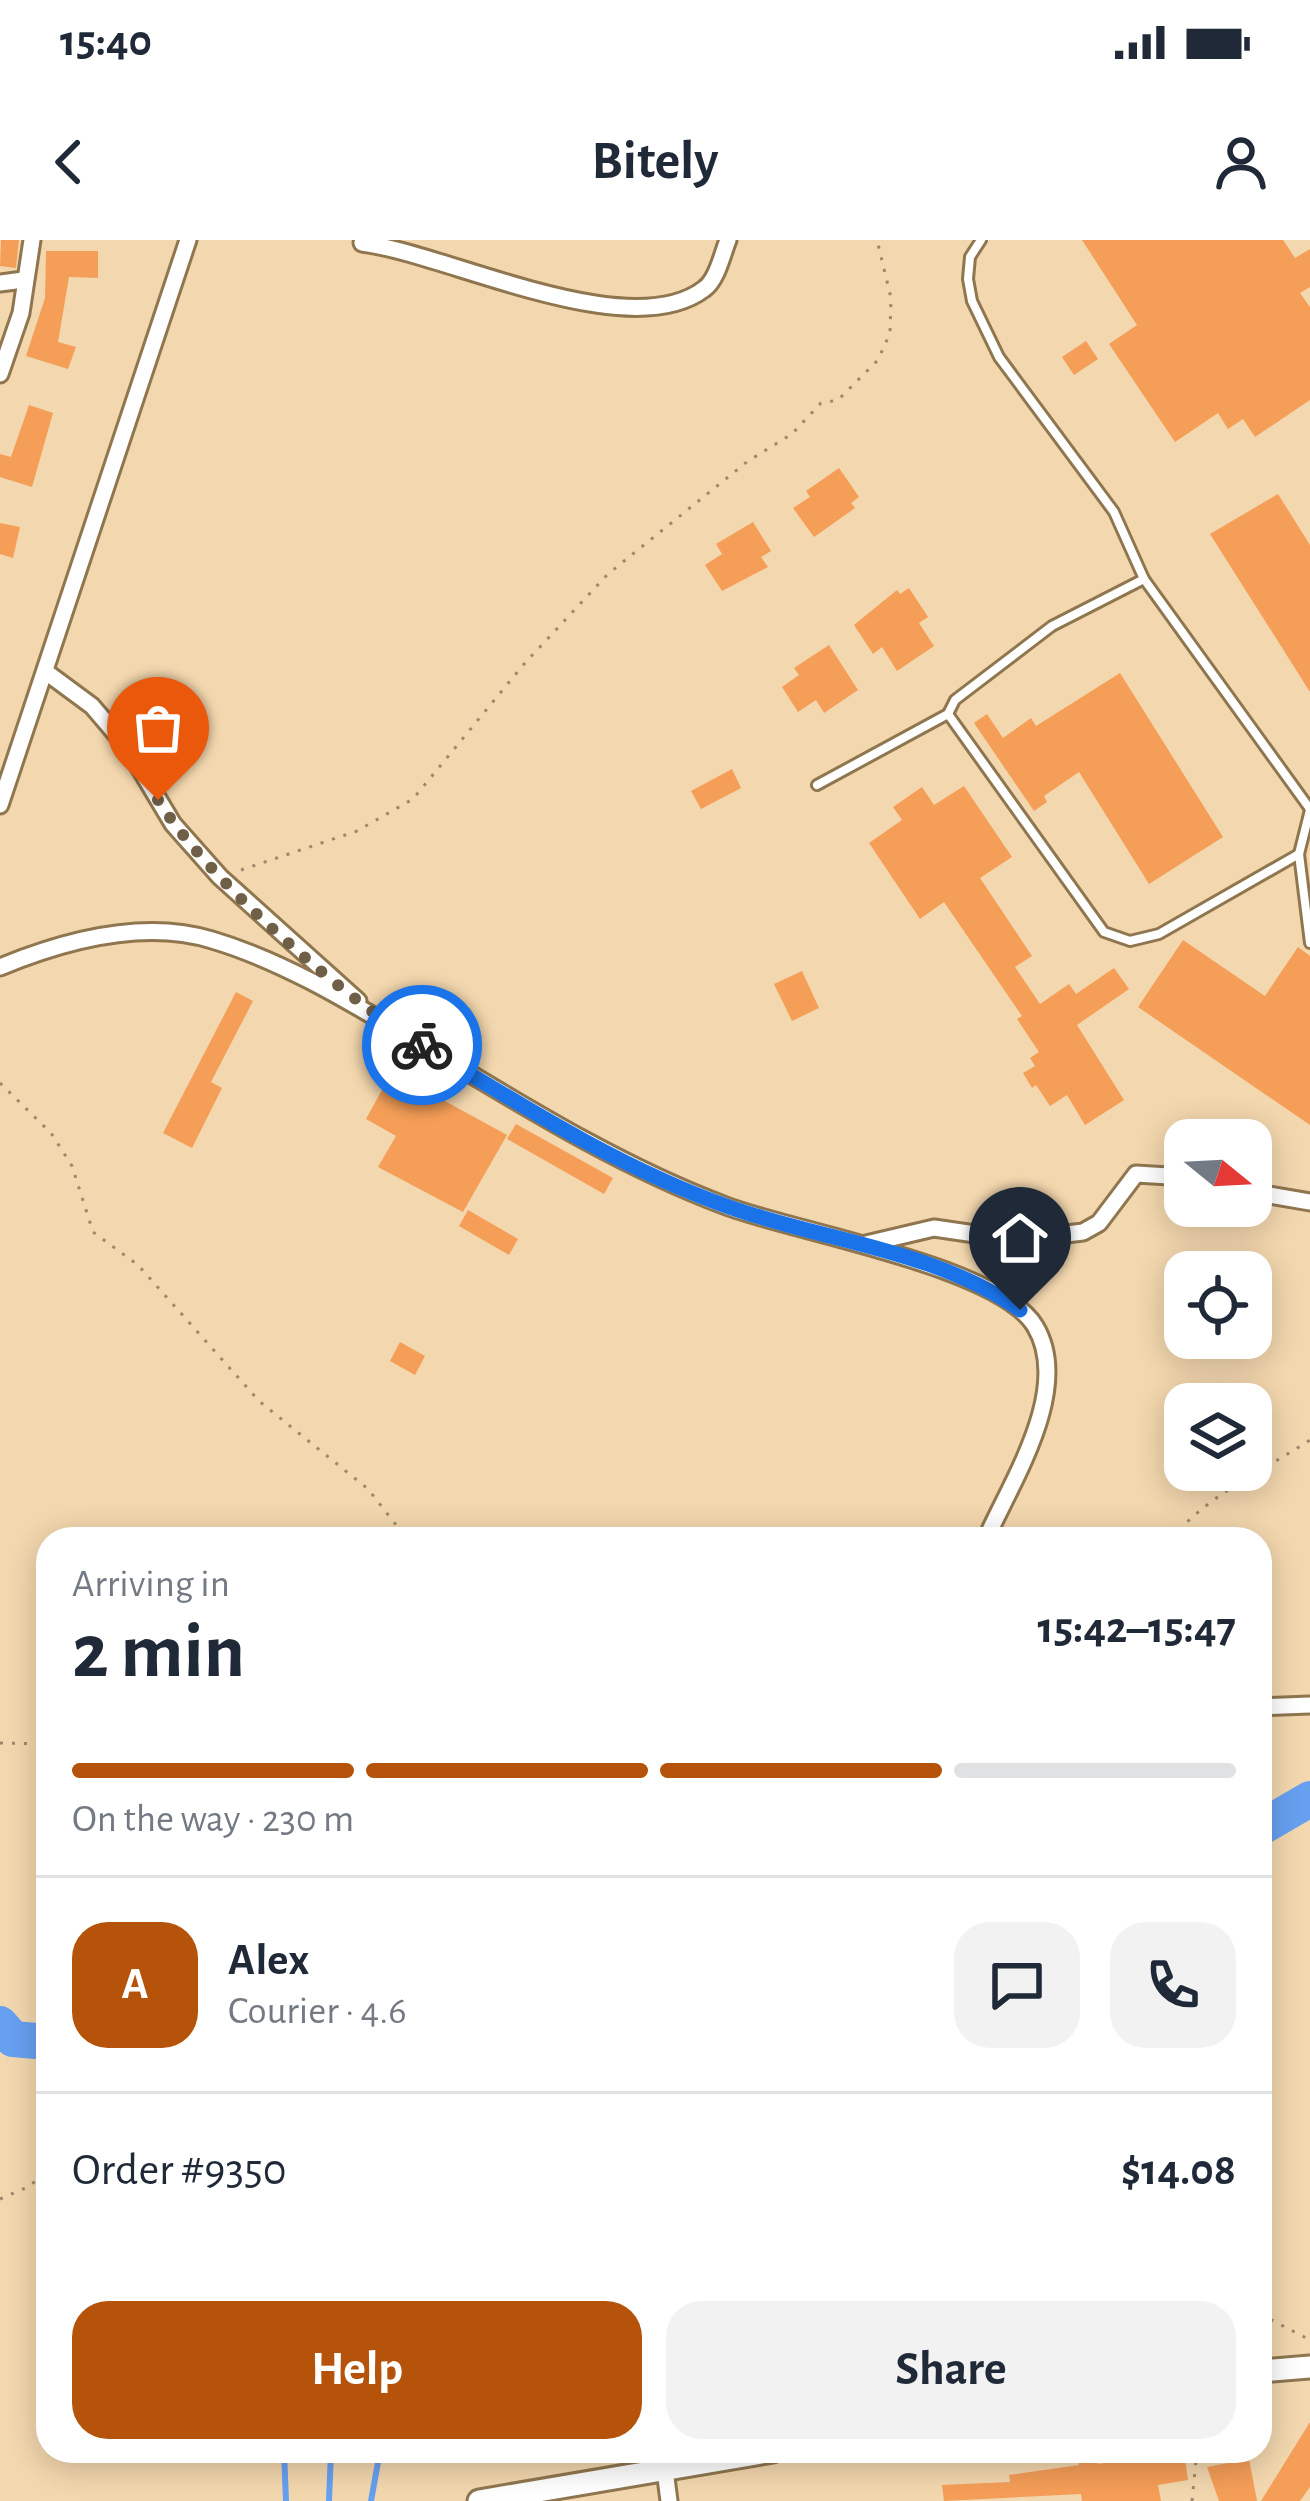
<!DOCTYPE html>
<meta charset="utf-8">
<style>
body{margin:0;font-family:"Alegreya Sans",sans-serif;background:#f2f2f3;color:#1f2937;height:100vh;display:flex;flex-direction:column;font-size:45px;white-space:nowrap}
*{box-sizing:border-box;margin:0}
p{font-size:39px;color:#747a83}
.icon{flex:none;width:66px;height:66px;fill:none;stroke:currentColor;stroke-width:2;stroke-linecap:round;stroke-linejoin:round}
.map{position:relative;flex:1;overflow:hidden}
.sheet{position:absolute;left:36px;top:1287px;width:1236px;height:936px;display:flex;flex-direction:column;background:#fff;border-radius:36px;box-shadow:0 6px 30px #0003}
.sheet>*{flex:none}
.needle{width:78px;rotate:108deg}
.fabs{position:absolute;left:1164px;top:879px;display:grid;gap:24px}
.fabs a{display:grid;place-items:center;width:108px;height:108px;border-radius:24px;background:#fff;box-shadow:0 6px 30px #0003;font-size:60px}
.pin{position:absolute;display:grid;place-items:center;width:102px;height:102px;color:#fff;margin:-123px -51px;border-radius:50% 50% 50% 0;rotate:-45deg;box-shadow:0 0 12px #0007}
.pin .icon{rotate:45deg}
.courier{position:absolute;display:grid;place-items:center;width:120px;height:120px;margin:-60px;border:9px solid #1a73e8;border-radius:50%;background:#fff;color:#222;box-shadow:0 3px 15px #0007}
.overview em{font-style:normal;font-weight:600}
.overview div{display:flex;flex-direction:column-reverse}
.overview{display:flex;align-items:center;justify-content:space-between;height:204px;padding:0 36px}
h1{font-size:78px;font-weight:600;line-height:90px}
.bar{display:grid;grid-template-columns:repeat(4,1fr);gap:18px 12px;align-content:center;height:144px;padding:0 36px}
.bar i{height:15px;border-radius:9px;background:#e0e1e3}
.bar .selected{background:#b45309}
.bar p{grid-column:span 4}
.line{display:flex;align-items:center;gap:30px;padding:0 36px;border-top:3px solid #e0e1e3}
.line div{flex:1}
.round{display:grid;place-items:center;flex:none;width:126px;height:126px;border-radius:36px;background:#f2f2f3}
.button{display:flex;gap:24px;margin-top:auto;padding:24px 36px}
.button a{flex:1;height:138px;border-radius:36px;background:#b45309;color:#fff;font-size:48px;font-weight:600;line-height:138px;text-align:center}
.button a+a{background:#f2f2f3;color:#1f2937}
.status{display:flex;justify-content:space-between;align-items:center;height:84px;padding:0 60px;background:#fff;direction:ltr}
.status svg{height:33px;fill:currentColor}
header{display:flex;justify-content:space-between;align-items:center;height:156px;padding:0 36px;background:#fff;font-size:54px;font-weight:600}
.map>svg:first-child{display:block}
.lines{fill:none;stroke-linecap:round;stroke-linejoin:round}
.stream{stroke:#67a0f1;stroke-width:6}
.river{stroke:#67a0f1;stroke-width:36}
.building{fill:#f59e58}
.lane-casing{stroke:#8f764f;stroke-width:14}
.street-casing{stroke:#8f764f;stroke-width:21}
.secondary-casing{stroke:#8f764f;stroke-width:27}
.path{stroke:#9d886a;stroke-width:3;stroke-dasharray:3 9;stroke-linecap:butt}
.lane{stroke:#fff;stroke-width:8}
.street{stroke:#fff;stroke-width:15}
.secondary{stroke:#fff;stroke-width:21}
.done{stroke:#705f47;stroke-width:12;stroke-dasharray:0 21.6}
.route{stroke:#1a73e8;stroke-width:15}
</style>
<div class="status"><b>15:40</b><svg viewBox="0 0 49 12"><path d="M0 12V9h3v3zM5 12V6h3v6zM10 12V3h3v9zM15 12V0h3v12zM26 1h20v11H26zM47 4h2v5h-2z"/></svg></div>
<header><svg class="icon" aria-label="back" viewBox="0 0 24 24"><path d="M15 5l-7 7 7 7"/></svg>Bitely<svg class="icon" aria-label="person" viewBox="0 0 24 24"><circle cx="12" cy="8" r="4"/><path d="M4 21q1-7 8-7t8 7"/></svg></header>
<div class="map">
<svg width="1310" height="2261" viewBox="0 0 1310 2261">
<rect width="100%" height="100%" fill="#f3d7ae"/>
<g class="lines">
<!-- stream -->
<g class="stream">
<polyline points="284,2211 286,2261"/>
<polyline points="329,2261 331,2211"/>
<polyline points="371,2261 380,2211"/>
</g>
<!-- river -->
<g class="river">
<polyline points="1260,1588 1310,1559"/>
<polyline points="0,1784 13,1799 48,1802"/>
</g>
</g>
<!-- building -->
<g class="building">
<polygon points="1,0 19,0 16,28 0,26"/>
<polygon points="1082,0 1283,0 1295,18 1310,9 1310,47 1300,53 1310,67 1310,160 1255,197 1243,179 1228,189 1218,173 1175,202 1109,104 1137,85"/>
<polygon points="46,11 98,11 98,38 69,37 58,102 76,107 68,129 26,116 45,58"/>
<polygon points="1086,101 1098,119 1074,135 1062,117"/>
<polygon points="29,165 53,173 32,247 0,237 0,214 11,217"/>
<polygon points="839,228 859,257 851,263 855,268 814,297 793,268 810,257 806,251"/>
<polygon points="1278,254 1310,305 1310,452 1210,294"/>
<polygon points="753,282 771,311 761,317 768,327 722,351 705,325 722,314 716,304"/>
<polygon points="0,283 20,287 13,318 0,314"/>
<polygon points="909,348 928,377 919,383 934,406 897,431 882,407 873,414 854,385 897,350 900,354"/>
<polygon points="829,405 858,450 824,473 816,460 798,472 782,447 799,435 794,428"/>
<polygon points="1120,433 1223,597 1149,644 1079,532 1044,556 1047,562 1034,571 974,483 987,474 1003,498 1031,478 1036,486"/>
<polygon points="732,529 741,548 701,569 691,551"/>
<polygon points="964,546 1012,617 980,638 1032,716 1015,727 1040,764 1069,744 1076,754 1114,728 1129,749 1077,785 1124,860 1085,885 1067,855 1050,866 1036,845 1032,848 1023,833 1035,826 1030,818 1039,812 1017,779 1022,776 944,662 920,679 869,603 902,580 893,567 922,547 934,565"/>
<polygon points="1183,700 1265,756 1298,707 1310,716 1310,885 1138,767"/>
<polygon points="802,731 819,768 792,781 774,744"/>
<polygon points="236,752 253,761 211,842 222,848 192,908 163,893"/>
<polygon points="387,841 417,858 423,849 507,895 463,972 378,927 396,896 366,879"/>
<polygon points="516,884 613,938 604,954 507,899"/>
<polygon points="468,970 518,999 509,1015 459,986"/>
<polygon points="400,1102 425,1116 415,1135 390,1121"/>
<polygon points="1310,2182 1310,2247 1300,2261 1261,2261"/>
<polygon points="1168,2211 1184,2211 1188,2240 1158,2245 1161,2261 1082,2261 1081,2254 944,2261 942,2245 1010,2242 1009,2235 1079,2225 1078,2220 1097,2218 1098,2224"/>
<polygon points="1249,2219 1257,2261 1219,2261 1207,2227"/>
</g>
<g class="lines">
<!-- lane casing -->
<g class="lane-casing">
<g id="lane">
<polyline points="981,0 970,17 968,39 972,61 999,117 1114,272 1144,339 1310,569"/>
<polyline points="948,474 1104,692 1130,701 1159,694 1299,614"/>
<polyline points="817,545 948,474 955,460 1052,386 1144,339"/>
<polyline points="1310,570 1299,614 1310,703"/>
</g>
</g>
<!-- street casing -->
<g class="street-casing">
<g id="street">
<path d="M362,3c86,11 267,103 342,46 13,-9 18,-34 24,-49"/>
<polyline points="0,43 23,40"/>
<polyline points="0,134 21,73 32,0"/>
<polyline points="46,432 92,466 127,507 173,584 220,637 358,761"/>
<polyline points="0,565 188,0"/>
<path d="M0,727c63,-26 144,-48 212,-27 71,21 138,62 202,100 100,60 202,125 312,166 68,26 273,60 309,120 38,63 -24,156 -49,213"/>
<polyline points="1251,952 1310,962"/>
<polyline points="866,1004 934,988 1016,1000 1083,992 1099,983 1136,934 1185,937"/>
<polyline points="1260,1467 1310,1465"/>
<polyline points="665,2230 669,2261"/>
</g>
</g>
<!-- secondary casing -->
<g class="secondary-casing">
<g id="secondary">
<polyline points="1260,2131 1310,2127"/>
<polyline points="479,2261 773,2211"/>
</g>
</g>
<!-- path -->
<g class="path">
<polyline points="241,630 357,591 413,559 524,424 608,334 748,221 792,194 821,163 838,160 878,120 890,93 891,58 877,0"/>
<polyline points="0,843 51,893 72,926 93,992 138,1025 259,1161 368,1249 407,1299"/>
<path d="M1171,1299c38,-45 90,-67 139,-99"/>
<polyline points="0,1503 48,1504"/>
<polyline points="0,1959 30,1946 48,1929"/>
<polyline points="1260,2074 1310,2100"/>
<polyline points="1192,2261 1197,2211"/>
</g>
<!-- lane -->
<use href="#lane" class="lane"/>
<!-- street -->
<use href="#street" class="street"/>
<!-- secondary -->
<use href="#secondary" class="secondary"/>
</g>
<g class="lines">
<!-- done -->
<path class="done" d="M158,560c49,79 184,197 264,245"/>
<!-- route -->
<path class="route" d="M422,805c97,59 199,124 307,162 95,34 207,43 291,103"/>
</g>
</svg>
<div class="fabs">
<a><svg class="needle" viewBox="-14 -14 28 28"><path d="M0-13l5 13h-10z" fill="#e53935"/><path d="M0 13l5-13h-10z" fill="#747a83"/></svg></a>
<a><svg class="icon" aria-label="locate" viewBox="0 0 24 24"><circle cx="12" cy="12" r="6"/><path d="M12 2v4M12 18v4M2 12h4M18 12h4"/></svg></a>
<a><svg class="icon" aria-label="layers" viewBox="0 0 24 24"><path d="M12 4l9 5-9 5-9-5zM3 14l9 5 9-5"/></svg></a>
</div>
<div class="pin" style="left:158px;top:560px;background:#ea580c"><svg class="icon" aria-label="bag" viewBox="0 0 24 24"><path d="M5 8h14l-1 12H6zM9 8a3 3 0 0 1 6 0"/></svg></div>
<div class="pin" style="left:1020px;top:1070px;background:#1f2937"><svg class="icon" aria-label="home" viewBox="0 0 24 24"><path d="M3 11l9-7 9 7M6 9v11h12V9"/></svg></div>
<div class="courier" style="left:422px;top:805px"><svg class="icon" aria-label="bike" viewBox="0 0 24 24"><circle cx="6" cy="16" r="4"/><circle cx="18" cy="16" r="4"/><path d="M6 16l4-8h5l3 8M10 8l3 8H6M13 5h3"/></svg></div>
<section class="sheet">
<div class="overview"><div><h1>2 min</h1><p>Arriving in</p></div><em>15:42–15:47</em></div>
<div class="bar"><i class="selected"></i><i class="selected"></i><i class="selected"></i><i></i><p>On the way · 230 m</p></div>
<div class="line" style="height:216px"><b class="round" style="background:#b45309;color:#fff">A</b><div><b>Alex</b><p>Courier · 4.6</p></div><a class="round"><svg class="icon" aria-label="chat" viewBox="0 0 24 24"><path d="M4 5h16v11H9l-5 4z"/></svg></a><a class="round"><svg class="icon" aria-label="phone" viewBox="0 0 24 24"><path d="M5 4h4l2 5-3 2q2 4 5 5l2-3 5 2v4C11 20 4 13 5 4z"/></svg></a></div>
<div class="line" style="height:156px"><div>Order #9350</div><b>$14.08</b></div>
<div class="button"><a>Help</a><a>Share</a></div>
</section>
</div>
